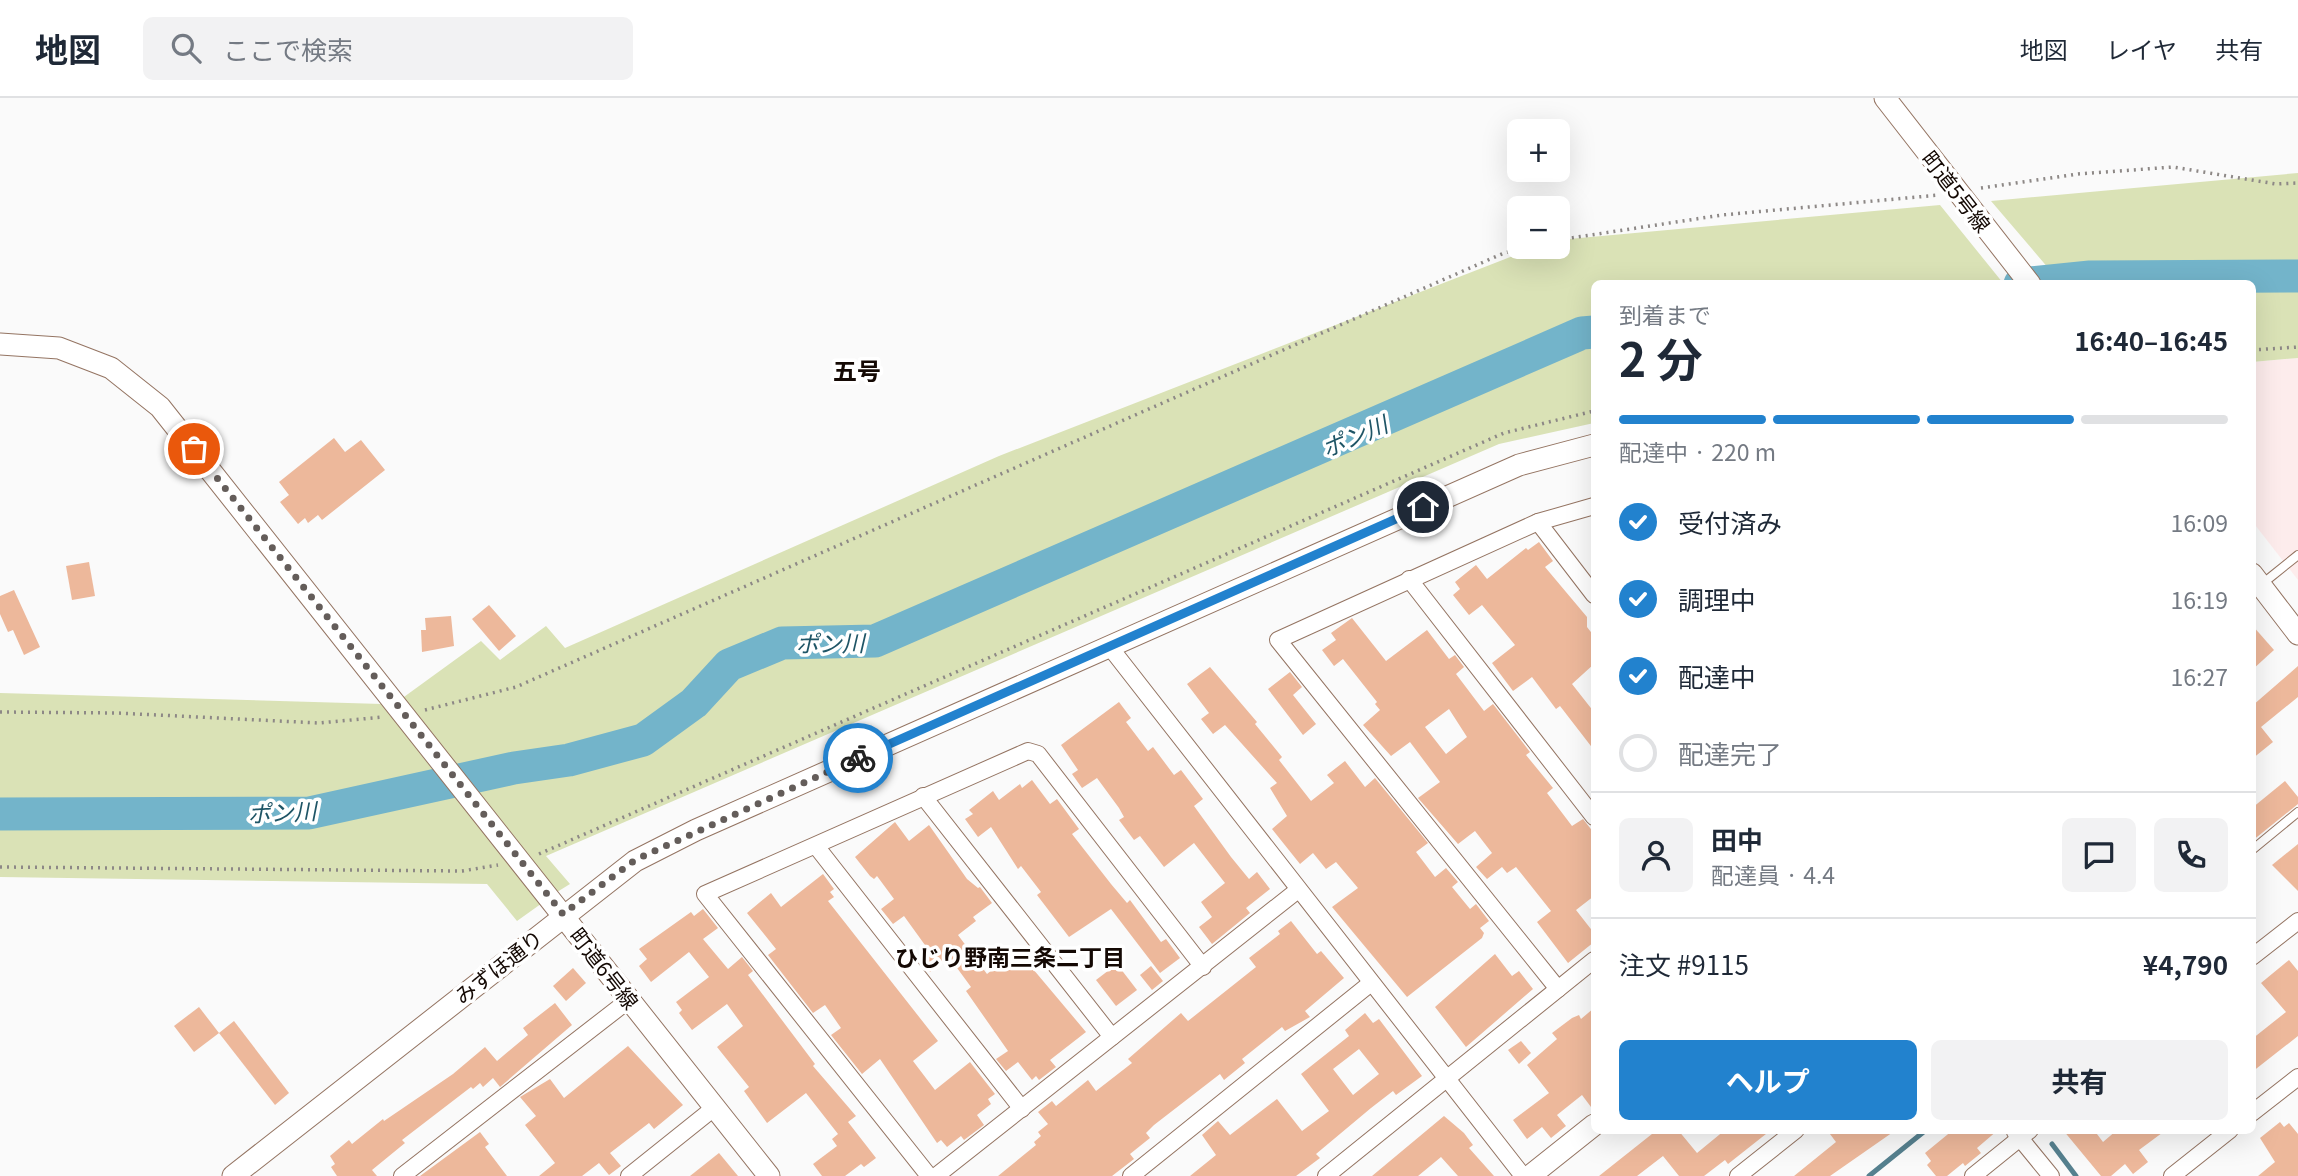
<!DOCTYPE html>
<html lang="ja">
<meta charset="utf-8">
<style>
body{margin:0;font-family:Georgia,"Noto Sans JP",serif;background:#f2f2f3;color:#1f2937;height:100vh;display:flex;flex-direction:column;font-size:26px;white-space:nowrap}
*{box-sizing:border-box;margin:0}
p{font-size:23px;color:#747a83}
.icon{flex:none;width:38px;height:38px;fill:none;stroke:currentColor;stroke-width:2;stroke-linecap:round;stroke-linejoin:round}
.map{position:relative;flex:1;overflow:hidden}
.drawer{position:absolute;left:1591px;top:182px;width:665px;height:854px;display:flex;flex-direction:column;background:#fff;border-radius:10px;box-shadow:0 7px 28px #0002}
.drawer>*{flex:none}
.controls{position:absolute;left:1507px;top:21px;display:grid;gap:14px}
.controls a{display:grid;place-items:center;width:63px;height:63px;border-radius:10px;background:#fff;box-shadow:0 7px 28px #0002;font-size:35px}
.pin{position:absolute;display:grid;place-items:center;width:60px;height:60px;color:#fff;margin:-30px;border:4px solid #fff;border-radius:50%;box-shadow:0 2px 7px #0007}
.courier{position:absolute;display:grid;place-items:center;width:70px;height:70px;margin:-35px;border:5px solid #2282ce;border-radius:50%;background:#fff;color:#222;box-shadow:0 2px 9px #0007}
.overview em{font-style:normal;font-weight:700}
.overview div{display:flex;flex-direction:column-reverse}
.overview{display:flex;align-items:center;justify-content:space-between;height:119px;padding:0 28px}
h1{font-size:46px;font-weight:700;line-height:52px}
.bar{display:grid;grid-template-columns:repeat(4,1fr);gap:10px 7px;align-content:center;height:84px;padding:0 28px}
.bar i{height:9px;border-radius:5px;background:#e0e1e3}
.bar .selected{background:#2282ce}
.bar p{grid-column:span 4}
.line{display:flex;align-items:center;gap:18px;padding:0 28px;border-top:2px solid #e0e1e3}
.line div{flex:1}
.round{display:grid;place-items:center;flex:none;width:74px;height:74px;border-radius:10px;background:#f2f2f3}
ol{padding:0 28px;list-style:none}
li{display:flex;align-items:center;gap:21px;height:77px}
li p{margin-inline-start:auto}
li .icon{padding:7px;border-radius:50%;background:#2282ce;color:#fff;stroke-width:4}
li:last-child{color:#747a83}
li i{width:38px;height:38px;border:4px solid #e0e1e3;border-radius:50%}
.cta{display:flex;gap:14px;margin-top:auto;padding:14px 28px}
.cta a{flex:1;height:80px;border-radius:10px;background:#2282ce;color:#fff;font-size:28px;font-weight:700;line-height:80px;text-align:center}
.cta a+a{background:#f2f2f3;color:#1f2937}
header{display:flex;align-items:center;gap:42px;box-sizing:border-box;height:98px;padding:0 35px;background:#fff;border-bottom:2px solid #e0e1e3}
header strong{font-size:33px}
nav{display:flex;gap:38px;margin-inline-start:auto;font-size:24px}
.search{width:490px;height:63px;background:#f2f2f3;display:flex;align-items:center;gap:18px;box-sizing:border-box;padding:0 24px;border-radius:10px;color:#747a83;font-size:26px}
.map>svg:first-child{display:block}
.commercial{fill:#fdecec}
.green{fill:#dae2b6}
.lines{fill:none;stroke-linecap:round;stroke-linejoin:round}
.stream{stroke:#56818f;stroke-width:5}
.river{stroke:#73b4ca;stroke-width:33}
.building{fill:#edb89b;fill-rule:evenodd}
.lane-casing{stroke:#947462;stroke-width:10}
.street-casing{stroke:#947462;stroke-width:18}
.secondary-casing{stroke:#947462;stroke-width:23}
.path{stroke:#8d8886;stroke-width:3.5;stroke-dasharray:2 5;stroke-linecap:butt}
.lane{stroke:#fff;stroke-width:8}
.street{stroke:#fff;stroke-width:16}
.secondary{stroke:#fff;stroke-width:21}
.done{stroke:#645d5a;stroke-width:7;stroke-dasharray:0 12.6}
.route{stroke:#2282ce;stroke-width:9}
.labels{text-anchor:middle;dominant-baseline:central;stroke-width:7;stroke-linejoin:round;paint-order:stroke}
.street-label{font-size:21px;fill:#140904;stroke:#fff}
.water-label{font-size:23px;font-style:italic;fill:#1f5566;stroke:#fff}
.neighbourhood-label{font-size:23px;font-weight:bold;fill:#140904;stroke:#fff}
.quarter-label{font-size:24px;font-weight:bold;fill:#140904;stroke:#fff}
</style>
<header>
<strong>地図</strong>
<div class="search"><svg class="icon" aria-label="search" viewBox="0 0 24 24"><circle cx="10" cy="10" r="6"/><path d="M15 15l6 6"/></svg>ここで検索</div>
<nav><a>地図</a><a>レイヤ</a><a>共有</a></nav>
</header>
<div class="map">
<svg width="2298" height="1078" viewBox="0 0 2298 1078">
<rect width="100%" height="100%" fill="#fafafa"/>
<!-- commercial -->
<polygon class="commercial" points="2298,260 2298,482 2252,423 2252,264"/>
<!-- green -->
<g class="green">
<polygon points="2298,75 2298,260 2252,264 2252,186 2061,185 1991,103"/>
<polygon points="1940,107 2003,185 1594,186 1594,325 1499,346 546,758 570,786 549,799 397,604 481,543 500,562 546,528 565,550 999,358 1536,149 1558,149 1558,142"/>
<polygon points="0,595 382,606 545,803 517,823 487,786 0,779"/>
</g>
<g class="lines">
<!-- stream -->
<g class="stream">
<polyline points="2052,1046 2076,1078"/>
<polyline points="1869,1078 1926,1032"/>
</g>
<!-- river -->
<g class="river">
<polyline points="2020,186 2090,179 2298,178"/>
<polyline points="0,716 309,715 514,670 569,662 643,642 694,605 729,567 782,545 875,543 1582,235 1594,234"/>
</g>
</g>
<!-- building -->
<g class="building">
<polygon points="334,340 345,354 361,342 385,372 322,422 318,417 308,425 305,420 298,426 280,404 289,397 279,384"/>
<polygon points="1539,444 1553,463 1545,469 1587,519 1587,529 1594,538 1594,566 1572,586 1594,614 1594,652 1560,608 1556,611 1532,579 1513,593 1492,565 1515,547 1482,507 1469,517 1453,497 1460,491 1455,484 1476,467 1487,481 1526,450 1528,452"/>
<polygon points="89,464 95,498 72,502 66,468"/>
<polygon points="14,492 40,549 24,557 13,532 8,534 0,516 0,498"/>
<polygon points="489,507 516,538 499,553 472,521"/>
<polygon points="451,518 454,548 422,554 421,532 426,532 425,520"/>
<path d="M1352,520l34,43 41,-31 22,29 6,-4 9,12 -8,7 28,37 9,-7 37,48 -4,3 27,33 -6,5 25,33 11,-7 11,14v63l-18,14 18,23v9l-26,21 -31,-41 14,-11 -35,-44 -9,6 -5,-6 -15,12 -11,-12 16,-14 -17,-22 -17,13 -40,-46 22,-16 -30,-40 -19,14 -28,-31 17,-15 -5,-6 2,-2 -34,-43 -9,7 -12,-16 14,-10 -5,-7zM1449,611l18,28 -21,17 -21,-27z"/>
<polygon points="2252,527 2274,552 2252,572"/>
<polygon points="2298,568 2298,599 2261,629 2273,644 2252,661 2252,608"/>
<polygon points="1210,569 1257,624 1255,626 1282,659 1279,662 1311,703 1334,685 1327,677 1345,663 1365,689 1375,680 1428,745 1416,754 1435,779 1446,770 1458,784 1452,789 1470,811 1476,806 1489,823 1480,830 1484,835 1482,840 1407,899 1332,809 1358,790 1336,764 1326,771 1313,755 1300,766 1272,731 1287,718 1270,690 1277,685 1225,627 1213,636 1201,621 1209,615 1187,586"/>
<polygon points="1290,574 1302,589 1293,597 1316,626 1303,637 1268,591"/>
<polygon points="1119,604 1131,620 1126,624 1148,653 1153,649 1174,677 1181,672 1203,701 1194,708 1231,759 1249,781 1257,774 1270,791 1246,810 1250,815 1212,846 1199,829 1212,819 1201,804 1225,785 1194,745 1164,769 1140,738 1134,742 1119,722 1124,719 1119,710 1097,680 1082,690 1072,676 1078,672 1061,647"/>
<polygon points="1032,682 1050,706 1057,701 1079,731 1072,736 1111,786 1127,805 1130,802 1161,844 1166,841 1180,860 1160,875 1111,811 1069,839 1037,797 1041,794 1021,768 1018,771 991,729 978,739 965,721 973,716 969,712 993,693 999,702 1020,686 1022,690"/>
<polygon points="2285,683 2298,699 2298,706 2252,743 2252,710"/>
<polygon points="895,724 909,743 929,727 967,781 978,790 980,789 992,805 973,819 976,823 958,837 987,876 1017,852 1086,934 1050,962 1056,969 1039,982 1036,978 1032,982 1018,964 1006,973 996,961 1008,953 966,893 971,889 949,859 930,874 921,862 930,854 904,818 893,826 881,811 894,801 877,778 874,781 870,778 855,759"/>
<polygon points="2298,746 2298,793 2272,767"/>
<polygon points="823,776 834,791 830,794 834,799 828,803 938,943 913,963 935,992 970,964 995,996 988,1001 991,1006 977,1017 984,1027 964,1042 961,1038 947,1049 941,1042 937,1045 880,961 862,976 831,937 841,930 825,907 813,915 768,857 776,851 747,815 771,795 781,809"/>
<polygon points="703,811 718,830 703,841 728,871 742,859 753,873 748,877 815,966 813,968 856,1018 848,1024 876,1060 864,1069 861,1066 845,1078 822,1078 813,1066 837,1048 832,1041 838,1036 806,995 767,1025 744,993 749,989 717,949 743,928 727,906 692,932 679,915 682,912 676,904 709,879 689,854 651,884 639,868 647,861 639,851 691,814 694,818"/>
<polygon points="1291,823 1317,856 1321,853 1344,880 1305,913 1310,919 1285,933 1282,929 1242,961 1245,965 1224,982 1220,976 1154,1027 1146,1035 1150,1040 1130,1056 1134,1061 1112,1078 998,1078 1036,1047 1034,1044 1041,1038 1038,1034 1048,1026 1038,1014 1052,1003 1056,1008 1088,982 1096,993 1132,965 1128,961 1181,915 1188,923 1256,869 1249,860 1280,836 1278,833"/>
<polygon points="1495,856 1512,878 1519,873 1533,891 1466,949 1435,909"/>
<polygon points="2289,862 2298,873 2298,938 2252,974 2252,941 2286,914 2261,885"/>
<polygon points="1117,866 1137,892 1116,908 1096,882"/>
<polygon points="1151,868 1163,883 1152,892 1140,877"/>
<polygon points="573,870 586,885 566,903 553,888"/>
<polygon points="555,905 572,927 500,989 493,980 483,989 480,985 473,991 471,989 402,1042 405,1045 372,1072 377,1078 337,1078 331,1069 335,1066 330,1058 349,1042 352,1046 383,1021 384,1023 453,976 485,949 497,963 528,937 523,930"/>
<polygon points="199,909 219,935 194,954 174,928"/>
<polygon points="1594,910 1594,1013 1582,997 1557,1017 1566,1028 1551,1040 1542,1029 1527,1041 1513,1022 1549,995 1527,967 1557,941 1552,935 1572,920 1579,917 1581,921"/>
<path d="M1365,915l8,10 6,-4 43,57 -26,19 -3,-4 -22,17 -55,46 4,4 -24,18h-106l26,-21 -14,-20 16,-14 12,14 47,-36 25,32 27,-20 -28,-37 48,-38 -4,-6zM1359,951l20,25 -26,21 -20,-26z"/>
<polygon points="234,923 289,995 275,1007 219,935"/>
<polygon points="1521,943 1531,955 1519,966 1508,952"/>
<polygon points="628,948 683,1007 654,1031 649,1025 610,1055 621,1068 609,1077 599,1065 582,1078 539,1078 555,1065 525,1027 536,1018 520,999 550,981 564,1000"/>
<polygon points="1444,1018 1464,1035 1473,1047 1469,1050 1494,1078 1458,1078 1441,1059 1418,1078 1372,1078"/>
<polygon points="2280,1024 2284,1029 2289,1025 2298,1036 2298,1078 2258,1078 2275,1064 2260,1040"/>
<polygon points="1657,1032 1678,1032 1697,1055 1725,1032 1771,1032 1728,1066 1725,1062 1704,1078 1679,1078 1663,1058 1637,1078 1599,1078"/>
<polygon points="1827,1032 1896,1032 1830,1078 1794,1078 1836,1044"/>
<polygon points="1953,1032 1998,1032 1977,1050 1981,1055 1965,1068 1963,1065 1947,1078 1936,1078 1927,1067 1931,1063 1925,1055"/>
<polygon points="2063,1032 2094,1032 2103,1044 2117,1032 2166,1032 2139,1052 2148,1064 2133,1076 2125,1066 2111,1078 2101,1078"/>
<polygon points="480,1034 489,1046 485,1049 507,1078 420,1078"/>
<polygon points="719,1055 738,1078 690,1078"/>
</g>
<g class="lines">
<!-- lane casing -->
<g class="lane-casing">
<g id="lane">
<polyline points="2262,486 2298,457"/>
<polyline points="2252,752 2298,714"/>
</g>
</g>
<!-- street casing -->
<g class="street-casing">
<g id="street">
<polyline points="1538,424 1594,497"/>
<polyline points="1409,481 1594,719"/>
<polyline points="1109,548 1523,1078"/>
<polyline points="923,698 1112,939"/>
<polyline points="816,748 1022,1011"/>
<polyline points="2252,859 2298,823"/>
<polyline points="1558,891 1278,542 1538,424 1594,408"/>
<polyline points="2252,1015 2298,979"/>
<polyline points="2015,1034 2051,1078"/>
<polyline points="402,1078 630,901"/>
<polyline points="629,1078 714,1010"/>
<polyline points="929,1078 705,796 1028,653 1038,656 1203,869"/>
<polyline points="936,1078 1298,792"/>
<polyline points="1131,1078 1371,885"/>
<polyline points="1326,1078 1594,862"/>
<polyline points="1738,1078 1796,1032"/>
<polyline points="1973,1078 2030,1032"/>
<polyline points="2172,1078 2230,1032"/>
</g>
</g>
<!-- secondary casing -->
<g class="secondary-casing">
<g id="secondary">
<polyline points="1885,0 2030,186"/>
<polyline points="0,246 59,250 111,270 160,309 769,1078"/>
<polyline points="2252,476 2298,536"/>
<polyline points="233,1078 635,763 696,732 1519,367 1594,347"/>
<polyline points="1530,1078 1594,1027"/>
</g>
</g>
<!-- path -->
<g class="path">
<polyline points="1981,90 2078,76 2173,69 2276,86 2298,85"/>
<polyline points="1558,142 1722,117 1939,97"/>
<polyline points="2252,252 2298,249"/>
<polyline points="425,612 516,589 1504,155 1529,149"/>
<polyline points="0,614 117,615 319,625 383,619"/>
<polyline points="539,756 1504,335 1594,313"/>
<polyline points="0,769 462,773 498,767"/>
</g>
<!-- lane -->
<use href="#lane" class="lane"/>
<!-- street -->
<use href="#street" class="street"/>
<!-- secondary -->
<use href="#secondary" class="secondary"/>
</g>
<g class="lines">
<!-- done -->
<polyline class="done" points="194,351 563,816 635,762 858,660"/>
<!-- route -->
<polyline class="route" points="858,660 1423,409"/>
</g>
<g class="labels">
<!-- street labels -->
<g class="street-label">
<text transform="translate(1957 93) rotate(52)">町道5号線</text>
<text transform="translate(498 868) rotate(-38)">みずほ通り</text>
<text transform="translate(605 870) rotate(52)">町道6号線</text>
</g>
<!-- water labels -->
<g class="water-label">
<text transform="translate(1354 337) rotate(-23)">ポン川</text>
<text transform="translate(830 544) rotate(-1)">ポン川</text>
<text transform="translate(282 713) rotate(-3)">ポン川</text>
</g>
<!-- neighbourhood labels -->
<g class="neighbourhood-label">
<text x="1010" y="858">ひじり野南三条二丁目</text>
</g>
<!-- quarter labels -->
<g class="quarter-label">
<text x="857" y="271">五号</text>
</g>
</g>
</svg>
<div class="controls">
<a>+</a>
<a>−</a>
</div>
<div class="pin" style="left:194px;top:351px;background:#ea580c"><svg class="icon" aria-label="bag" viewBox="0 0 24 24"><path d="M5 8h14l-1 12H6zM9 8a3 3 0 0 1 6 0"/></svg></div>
<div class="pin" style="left:1423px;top:409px;background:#1f2937"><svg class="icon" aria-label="home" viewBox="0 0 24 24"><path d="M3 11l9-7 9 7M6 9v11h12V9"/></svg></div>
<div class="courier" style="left:858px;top:660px"><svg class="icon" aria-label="bike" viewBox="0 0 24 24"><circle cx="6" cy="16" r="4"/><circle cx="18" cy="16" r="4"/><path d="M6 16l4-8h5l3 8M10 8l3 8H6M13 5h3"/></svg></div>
<section class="drawer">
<div class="overview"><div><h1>2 分</h1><p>到着まで</p></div><em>16:40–16:45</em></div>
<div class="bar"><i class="selected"></i><i class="selected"></i><i class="selected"></i><i></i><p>配達中 · 220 m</p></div>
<ol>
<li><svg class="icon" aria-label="check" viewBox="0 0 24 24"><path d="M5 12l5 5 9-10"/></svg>受付済み<p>16:09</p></li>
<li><svg class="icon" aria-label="check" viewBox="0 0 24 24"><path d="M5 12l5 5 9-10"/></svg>調理中<p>16:19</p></li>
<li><svg class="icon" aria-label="check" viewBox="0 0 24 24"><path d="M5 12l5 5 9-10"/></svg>配達中<p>16:27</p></li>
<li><i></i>配達完了</li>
</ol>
<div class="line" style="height:126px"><a class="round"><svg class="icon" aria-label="person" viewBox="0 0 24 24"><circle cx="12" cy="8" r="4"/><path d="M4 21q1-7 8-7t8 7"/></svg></a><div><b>田中</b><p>配達員 · 4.4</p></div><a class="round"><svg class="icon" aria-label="chat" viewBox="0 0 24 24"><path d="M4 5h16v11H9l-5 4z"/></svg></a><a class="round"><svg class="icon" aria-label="phone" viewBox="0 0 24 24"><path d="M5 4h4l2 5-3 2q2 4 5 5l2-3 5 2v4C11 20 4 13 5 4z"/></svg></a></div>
<div class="line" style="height:91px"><div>注文 #9115</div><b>¥4,790</b></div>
<div class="cta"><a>ヘルプ</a><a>共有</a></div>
</section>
</div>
